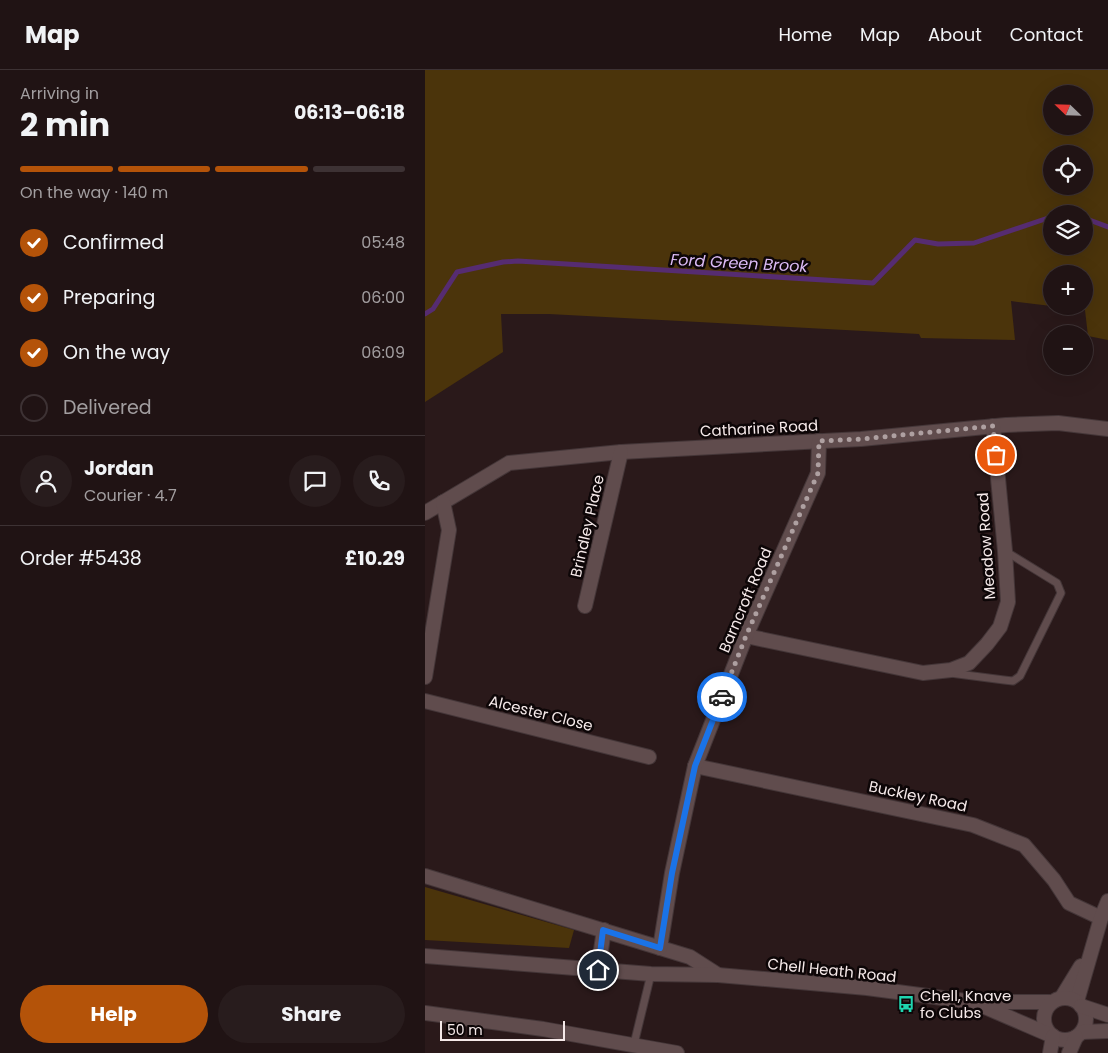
<!DOCTYPE html>
<meta charset="utf-8">
<style>
body{margin:0;font-family:Poppins,sans-serif;background:#281c1d;color:#f1f3f6;height:100vh;display:flex;flex-direction:column;font-size:19px;white-space:nowrap}
*{box-sizing:border-box;margin:0}
p{font-size:16px;color:#a29ea0}
.icon{flex:none;width:28px;height:28px;fill:none;stroke:currentColor;stroke-width:2;stroke-linecap:round;stroke-linejoin:round}
.map{position:relative;flex:1;overflow:hidden}
.panel{display:flex;flex-direction:column;background:#201314;width:425px}
.panel>*{flex:none}
.needle{width:32px;rotate:293deg}
.buttons{position:absolute;left:618px;top:15px;display:grid;gap:10px}
.buttons a{display:grid;place-items:center;width:50px;height:50px;border-radius:50%;background:#201314;box-shadow:0 5px 20px #0002,0 0 0 1px #3d3234;font-size:25px}
.scale{position:absolute;left:15px;bottom:12px;width:125px;box-sizing:border-box;padding-left:5px;border:2px solid #f5e9e9;border-top:0;font-size:14px;line-height:18px;white-space:nowrap;color:#f5e9e9;-webkit-text-stroke:4px #0d0607;paint-order:stroke}
.pin{position:absolute;display:grid;place-items:center;width:42px;height:42px;color:#fff;margin:-21px;border:2px solid #fff;border-radius:50%;box-shadow:0 1px 5px #0007}
.courier{position:absolute;display:grid;place-items:center;width:50px;height:50px;margin:-25px;border:4px solid #1a73e8;border-radius:50%;background:#fff;color:#222;box-shadow:0 1px 6px #0007}
.head em{font-style:normal;font-weight:700}
.head div{display:flex;flex-direction:column-reverse}
.head{display:flex;align-items:center;justify-content:space-between;height:85px;padding:0 20px}
h1{font-size:32px;font-weight:700;line-height:38px}
.bar{display:grid;grid-template-columns:repeat(4,1fr);gap:8px 5px;align-content:center;height:60px;padding:0 20px}
.bar i{height:6px;border-radius:4px;background:#3d3234}
.bar .on{background:#b45309}
.bar p{grid-column:span 4}
.line{display:flex;align-items:center;gap:12px;padding:0 20px;border-top:1px solid #3d3234}
.line div{flex:1}
.round{display:grid;place-items:center;flex:none;width:52px;height:52px;border-radius:26px;background:#281c1d}
ol{padding:0 20px;list-style:none}
li{display:flex;align-items:center;gap:15px;height:55px}
li p{margin-inline-start:auto}
li .icon{padding:5px;border-radius:50%;background:#b45309;color:#fff;stroke-width:4}
li:last-child{color:#a29ea0}
li i{width:28px;height:28px;border:2px solid #3d3234;border-radius:50%}
.primary-button{display:flex;gap:10px;margin-top:auto;padding:10px 20px}
.primary-button a{flex:1;height:58px;border-radius:30px;background:#b45309;color:#fff;font-size:20px;font-weight:700;line-height:58px;text-align:center}
.primary-button a+a{background:#281c1d;color:#f1f3f6}
header{display:flex;align-items:center;gap:30px;box-sizing:border-box;height:70px;padding:0 25px;background:#201314;border-bottom:1px solid #3d3234}
header strong{font-size:24px}
nav{display:flex;gap:28px;margin-inline-start:auto;font-size:18px}
main{display:flex;flex:1;min-height:0}
.map>svg:first-child{display:block}
.green{fill:#4b340b;fill-rule:evenodd}
.lines{fill:none;stroke-linecap:round;stroke-linejoin:round}
.stream{stroke:#562c71;stroke-width:5}
.service-casing{stroke:#443638;stroke-width:9}
.minor-casing{stroke:#443638;stroke-width:16}
.tertiary-casing{stroke:#443638;stroke-width:16}
.service{stroke:#604c4d;stroke-width:7}
.minor{stroke:#604c4d;stroke-width:14}
.tertiary{stroke:#604c4d;stroke-width:14}
.done{stroke:#aea0a1;stroke-width:5;stroke-dasharray:0 9}
.route{stroke:#1a73e8;stroke-width:6}
.labels{text-anchor:middle;dominant-baseline:central;stroke-width:5;stroke-linejoin:round;paint-order:stroke}
.street-label{font-size:15px;fill:#f5e9e9;stroke:#0d0607}
.poi-label{font-size:15px;fill:#f5e9e9;stroke:#0d0607;text-anchor:start}
.water-label{font-size:16px;font-style:italic;fill:#dbbaf5;stroke:#0d0607}
</style>
<header>
<strong>Map</strong>
<nav><a>Home</a><a>Map</a><a>About</a><a>Contact</a></nav>
</header>
<main>
<section class="panel">
<div class="head"><div><h1>2 min</h1><p>Arriving in</p></div><em>06:13–06:18</em></div>
<div class="bar"><i class="on"></i><i class="on"></i><i class="on"></i><i></i><p>On the way · 140 m</p></div>
<ol>
<li><svg class="icon" aria-label="check" viewBox="0 0 24 24"><path d="M5 12l5 5 9-10"/></svg>Confirmed<p>05:48</p></li>
<li><svg class="icon" aria-label="check" viewBox="0 0 24 24"><path d="M5 12l5 5 9-10"/></svg>Preparing<p>06:00</p></li>
<li><svg class="icon" aria-label="check" viewBox="0 0 24 24"><path d="M5 12l5 5 9-10"/></svg>On the way<p>06:09</p></li>
<li><i></i>Delivered</li>
</ol>
<div class="line" style="height:90px"><a class="round"><svg class="icon" aria-label="person" viewBox="0 0 24 24"><circle cx="12" cy="8" r="4"/><path d="M4 21q1-7 8-7t8 7"/></svg></a><div><b>Jordan</b><p>Courier · 4.7</p></div><a class="round"><svg class="icon" aria-label="chat" viewBox="0 0 24 24"><path d="M4 5h16v11H9l-5 4z"/></svg></a><a class="round"><svg class="icon" aria-label="phone" viewBox="0 0 24 24"><path d="M5 4h4l2 5-3 2q2 4 5 5l2-3 5 2v4C11 20 4 13 5 4z"/></svg></a></div>
<div class="line" style="height:65px"><div>Order #5438</div><b>£10.29</b></div>
<div class="primary-button"><a>Help</a><a>Share</a></div>
</section>
<div class="map">
<svg width="683" height="983" viewBox="0 0 683 983">
<rect width="100%" height="100%" fill="#2a191a"/>
<!-- green -->
<g class="green">
<path d="M0,0h683v270l-20,-4 -3,-26 -29,-4h28v-32h-33v32l-40,-5 4,39 -94,-2 -2,-4 -370,-20h-48l2,38 -78,50zM626,24h33v32h-33zM626,84h33v32h-33zM626,144h33v32h-33z"/>
<polygon points="0,817 149,860 144,878 0,870"/>
</g>
<g class="lines">
<!-- stream -->
<g class="stream">
<polyline points="659,148 683,157"/>
<polyline points="0,244 8,239 32,202 78,192 93,191 448,213 490,170 513,174 549,173 626,147"/>
</g>
<!-- service casing -->
<g class="service-casing">
<g id="service">
<polyline points="525,603 579,610 588,611 595,606 636,523 632,513 580,481"/>
<polyline points="209,974 226,904"/>
</g>
</g>
<!-- minor casing -->
<g class="minor-casing">
<g id="minor">
<polyline points="0,443 84,393 196,382 436,369 581,355 633,353 683,359"/>
<polyline points="160,536 196,382"/>
<polyline points="321,566 498,603 526,600 544,593 562,574 575,557 583,532 580,481 568,356"/>
<polyline points="0,607 24,460 18,432"/>
<polyline points="0,631 224,687"/>
<polyline points="270,696 548,755 599,775 629,810 644,833 676,848"/>
<polyline points="0,806 265,887 293,905"/>
<polyline points="235,878 247,803 270,696 321,566 393,403 394,371"/>
<polyline points="173,900 179,860"/>
<polyline points="637,927 656,896"/>
<polyline points="652,931 676,848 683,831"/>
<polyline points="0,943 118,959 252,983"/>
</g>
</g>
<!-- tertiary casing -->
<g class="tertiary-casing">
<g id="tertiary">
<polyline points="0,886 226,904 293,905 442,918 548,932 627,932"/>
<circle cx="640" cy="949" r="21"/>
<polyline points="553,934 625,965"/>
<polyline points="656,936 683,945"/>
<polyline points="657,962 683,961"/>
<polyline points="625,983 628,966"/>
<polyline points="644,983 651,967"/>
</g>
</g>
<!-- service -->
<use href="#service" class="service"/>
<!-- minor -->
<use href="#minor" class="minor"/>
<!-- tertiary -->
<use href="#tertiary" class="tertiary"/>
</g>
<g class="lines">
<!-- done -->
<polyline class="done" points="297,627 321,566 393,403 394,371 436,369 568,356 571,385"/>
<!-- route -->
<polyline class="route" points="173,900 178,860 235,878 247,803 270,696 297,627"/>
</g>
<!-- icons -->
<defs>
<g id="bus-bare" transform="scale(1.35)"><path d="M-5-6H5V4H4V6H2V4H-2V6H-4V4H-5ZM-3.5-4V0h7V-4ZM-3.5 1.2v1.5H-2V1.2ZM2 1.2v1.5H3.5V1.2Z" fill="#20d5b0" stroke="#0d0607" stroke-width="2.5" paint-order="stroke"/></g>
</defs>
<g fill-rule="evenodd">
<use href="#bus-bare" x="481" y="934"/>
</g>
<g class="labels">
<!-- street labels -->
<g class="street-label">
<text transform="translate(334 358) rotate(-3)">Catharine Road</text>
<text transform="translate(162 456) rotate(-77)">Brindley Place</text>
<text transform="translate(561 476) rotate(-94)">Meadow Road</text>
<text transform="translate(320 530) rotate(-67)">Barncroft Road</text>
<text transform="translate(116 643) rotate(14)">Alcester Close</text>
<text transform="translate(493 726) rotate(12)">Buckley Road</text>
<text transform="translate(407 900) rotate(6)">Chell Heath Road</text>
</g>
<!-- poi labels -->
<g class="poi-label">
<text x="495" y="925">Chell, Knave<tspan x="495" dy="17">fo Clubs</tspan></text>
</g>
<!-- water labels -->
<g class="water-label">
<text transform="translate(314 193) rotate(3)">Ford Green Brook</text>
</g>
</g>
</svg>
<div class="buttons">
<a><svg class="needle" viewBox="-14 -14 28 28"><path d="M0-13l5 13h-10z" fill="#e53935"/><path d="M0 13l5-13h-10z" fill="#a29ea0"/></svg></a>
<a><svg class="icon" aria-label="locate" viewBox="0 0 24 24"><circle cx="12" cy="12" r="6"/><path d="M12 2v4M12 18v4M2 12h4M18 12h4"/></svg></a>
<a><svg class="icon" aria-label="layers" viewBox="0 0 24 24"><path d="M12 4l9 5-9 5-9-5zM3 14l9 5 9-5"/></svg></a>
<a>+</a>
<a>−</a>
</div>
<div class="scale">50 m</div>
<div class="pin" style="left:571px;top:385px;background:#ea580c"><svg class="icon" aria-label="bag" viewBox="0 0 24 24"><path d="M5 8h14l-1 12H6zM9 8a3 3 0 0 1 6 0"/></svg></div>
<div class="pin" style="left:173px;top:900px;background:#1f2937"><svg class="icon" aria-label="home" viewBox="0 0 24 24"><path d="M3 11l9-7 9 7M6 9v11h12V9"/></svg></div>
<div class="courier" style="left:297px;top:627px"><svg class="icon" aria-label="car" viewBox="0 0 24 24"><path d="M5 17H2v-5l4-1 3-4h7l3 4 3 1v5h-3M9 17h6M6 11h13"/><circle cx="7" cy="17" r="2"/><circle cx="17" cy="17" r="2"/></svg></div>
</div>
</main>
